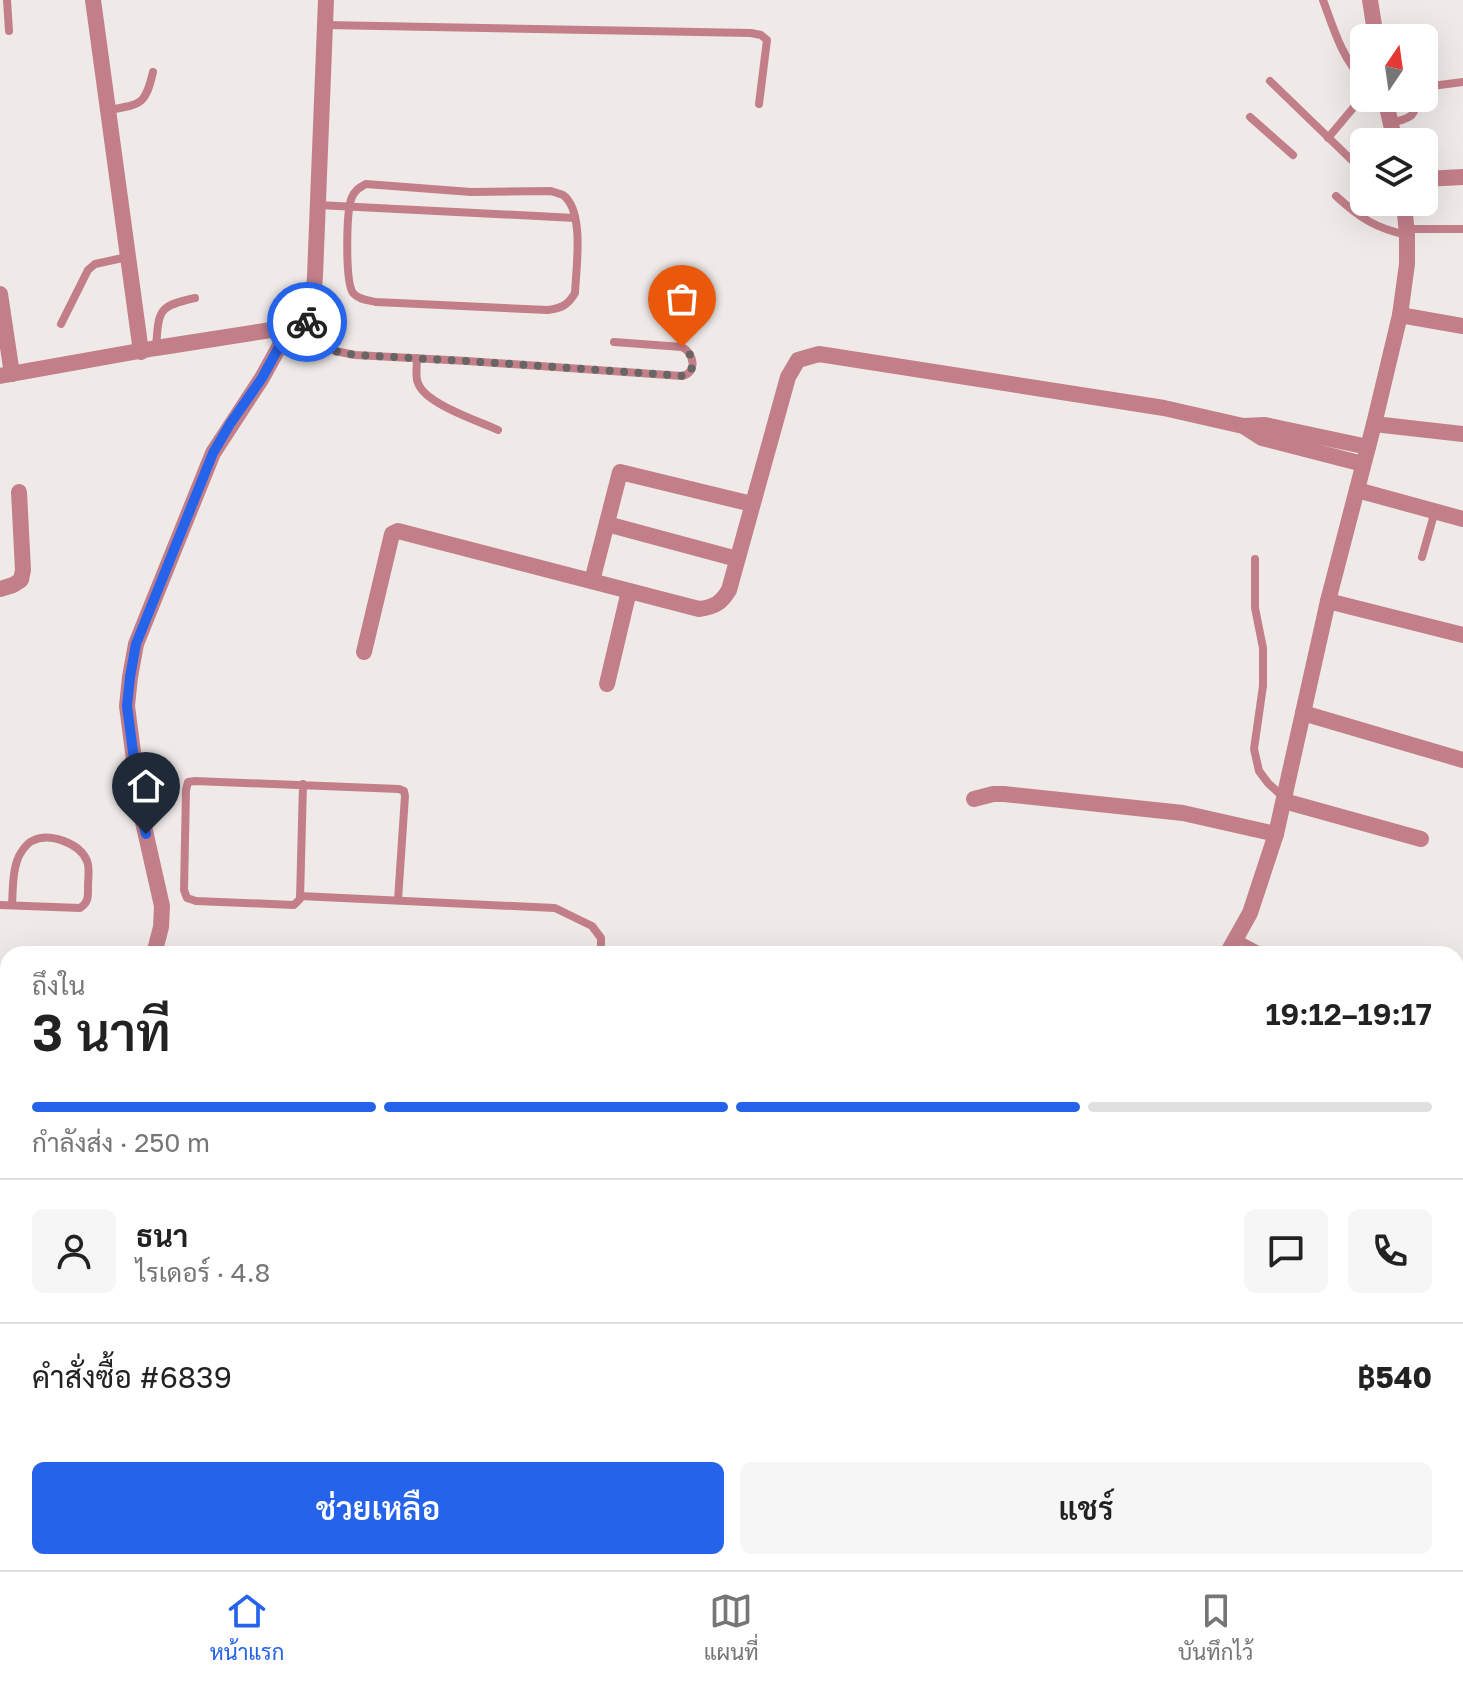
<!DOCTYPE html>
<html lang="th">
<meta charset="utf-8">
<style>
body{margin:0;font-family:"Golos Text",Sarabun,sans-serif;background:#f6f6f6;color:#222;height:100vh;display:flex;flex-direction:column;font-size:30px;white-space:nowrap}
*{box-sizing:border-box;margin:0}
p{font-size:26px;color:#767676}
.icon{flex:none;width:44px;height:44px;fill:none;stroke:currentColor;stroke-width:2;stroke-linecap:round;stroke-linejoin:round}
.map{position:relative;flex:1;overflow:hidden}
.panel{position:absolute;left:0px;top:946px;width:1464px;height:624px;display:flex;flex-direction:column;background:#fff;border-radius:24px 24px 0 0;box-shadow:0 8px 32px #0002}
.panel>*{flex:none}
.needle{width:52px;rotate:13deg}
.buttons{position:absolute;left:1350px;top:24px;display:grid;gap:16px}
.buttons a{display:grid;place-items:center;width:88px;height:88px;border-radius:12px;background:#fff;box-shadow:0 8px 32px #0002;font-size:40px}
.pin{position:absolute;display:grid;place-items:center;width:68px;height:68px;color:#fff;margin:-82px -34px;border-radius:50% 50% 50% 0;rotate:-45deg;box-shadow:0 0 8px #0007}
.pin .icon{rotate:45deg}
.courier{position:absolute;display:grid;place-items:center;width:80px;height:80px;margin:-40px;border:6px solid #2563eb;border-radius:50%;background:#fff;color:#222;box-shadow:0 2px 10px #0007}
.headline em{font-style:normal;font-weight:600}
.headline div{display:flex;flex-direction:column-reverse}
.headline{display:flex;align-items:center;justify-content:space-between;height:136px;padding:0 32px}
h1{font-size:52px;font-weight:600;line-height:60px}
.bar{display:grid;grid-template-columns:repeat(4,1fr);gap:12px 8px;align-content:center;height:96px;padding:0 32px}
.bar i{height:10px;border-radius:6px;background:#e0e0e0}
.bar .active{background:#2563eb}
.bar p{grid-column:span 4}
.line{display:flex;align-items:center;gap:20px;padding:0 32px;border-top:2px solid #e0e0e0}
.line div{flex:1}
.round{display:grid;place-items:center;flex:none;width:84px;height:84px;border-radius:12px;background:#f6f6f6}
.primary-button{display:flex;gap:16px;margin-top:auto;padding:16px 32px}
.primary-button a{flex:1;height:92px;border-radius:12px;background:#2563eb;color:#fff;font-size:32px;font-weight:600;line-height:92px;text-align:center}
.primary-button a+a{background:#f6f6f6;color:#222}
.tab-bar{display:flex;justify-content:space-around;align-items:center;height:112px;border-top:2px solid #e0e0e0;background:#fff;font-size:22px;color:#767676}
.tab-bar a{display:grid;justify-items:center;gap:4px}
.tab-bar .active{color:#2563eb}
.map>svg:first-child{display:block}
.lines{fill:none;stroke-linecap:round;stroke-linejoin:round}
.service{stroke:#c27f8a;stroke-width:8}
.minor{stroke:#c27f8a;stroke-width:16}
.done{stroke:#686564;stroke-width:8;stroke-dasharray:0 14.4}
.route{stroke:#2563eb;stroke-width:10}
</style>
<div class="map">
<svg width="1463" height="1570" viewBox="0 0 1463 1570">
<rect width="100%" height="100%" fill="#efeae7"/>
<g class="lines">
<!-- service -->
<g class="service">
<polyline points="7,0 9,31"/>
<path d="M1323,0c10,27 19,59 41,80"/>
<polyline points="326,25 751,33 761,35 767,40 759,104"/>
<polyline points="1270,81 1364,172"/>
<polyline points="1424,87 1463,82"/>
<path d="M109,110c32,-6 36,-4 44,-38"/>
<polyline points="1250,117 1293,155"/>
<path d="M1391,123c17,-5 26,-5 25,-25"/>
<polyline points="1328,138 1364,95"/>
<path d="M366,184l105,8 80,-1c2,1 10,3 12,4 22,16 13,74 12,98 -7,12 -13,15 -27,17l-172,-8c-8,-2 -17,-2 -23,-9 -8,-11 -7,-83 -1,-96 3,-7 7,-9 14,-13z"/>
<path d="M1336,196c24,22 39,32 71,39"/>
<polyline points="318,205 575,218"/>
<polyline points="1406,229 1463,229"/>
<path d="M305,319l11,18 10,9 9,5 20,4 112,6 215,15c16,-3 12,-23 0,-29l-68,-5"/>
<polyline points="61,324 88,270 95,264 127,257"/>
<path d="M156,347c3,-36 1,-41 39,-49"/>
<path d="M417,358c0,8 -2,19 1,25 7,21 61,38 80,47"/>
<polyline points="1422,557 1435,511"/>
<polyline points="1255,559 1255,608 1263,648 1263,686 1254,749 1259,771 1268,783 1284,798"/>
<polyline points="303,784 300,899 294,905 196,901 187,898 184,890 186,790 188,782 195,781 399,789 404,791 405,796 398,900"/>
<polyline points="300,896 555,908 592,926 601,938 601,954"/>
<path d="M0,905l80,3c9,-6 8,-12 8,-22 0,-8 2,-18 -1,-25 -7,-18 -38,-29 -55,-20 -6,3 -13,13 -15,20 -5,13 -4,30 -5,44"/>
<polyline points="1236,938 1266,954"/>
<polyline points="1456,985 1457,983"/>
<polyline points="0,1041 8,1041"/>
<polyline points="1456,1049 1463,1051"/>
<polyline points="0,1305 8,1310"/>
<polyline points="8,1335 4,1346 8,1354"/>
<polyline points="0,1400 8,1400"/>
<polyline points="279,1562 292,1570"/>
<polyline points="605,1562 618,1570"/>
<polyline points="160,1570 162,1562"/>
<polyline points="246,1570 253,1562"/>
</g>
<!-- minor -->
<g class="minor">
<polyline points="93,0 141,352"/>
<polyline points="1370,0 1376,38"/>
<polyline points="1385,98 1395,142"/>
<polyline points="1424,179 1463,177"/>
<polyline points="0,294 12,374"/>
<polyline points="1400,315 1463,326"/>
<path d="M0,376l156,-28 134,-21c23,-13 23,-26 25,-51l11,-276"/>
<polyline points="1374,424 1463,434"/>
<polyline points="1245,427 1262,438 1363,464"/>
<polyline points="1357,490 1463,519"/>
<polyline points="607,524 737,559"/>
<polyline points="592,581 620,472 752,504"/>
<polyline points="0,589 13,585 21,580 23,570 19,492"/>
<polyline points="1328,601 1463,635"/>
<path d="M364,652l28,-118 6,-3 301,78c16,-2 22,-6 30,-19l59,-213 10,-17 21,-6 345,54 79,18 22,-1 103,22"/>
<polyline points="607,684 629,591"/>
<polyline points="1303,713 1463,760"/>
<polyline points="974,799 993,794 1004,794 1183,813 1276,834"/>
<polyline points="1284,801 1421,839"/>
<polyline points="154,954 161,927 162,906 141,813 127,706 130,677 136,644 213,453 262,378 290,327"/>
<polyline points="1227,954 1250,913 1276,834 1328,601 1374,424 1400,315 1407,264 1407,235 1404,202"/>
<polyline points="1456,1408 1463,1410"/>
<polyline points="1456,1502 1463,1505"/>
<polyline points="956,1562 971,1570"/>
<polyline points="1298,1562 1320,1570"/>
<polyline points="874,1570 877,1562"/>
</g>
</g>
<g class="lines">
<!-- done -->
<path class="done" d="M307,322l9,15 10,9 9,5 20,4 112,6 220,15c9,-9 6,-23 -5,-29"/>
<!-- route -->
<polyline class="route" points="146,834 141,813 127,706 130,677 136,644 213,453 230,424 262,378 290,327 305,319 307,322"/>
</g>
</svg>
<div class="buttons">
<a><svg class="needle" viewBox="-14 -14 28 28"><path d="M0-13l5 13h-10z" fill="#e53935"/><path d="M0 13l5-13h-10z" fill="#767676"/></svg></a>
<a><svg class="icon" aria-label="layers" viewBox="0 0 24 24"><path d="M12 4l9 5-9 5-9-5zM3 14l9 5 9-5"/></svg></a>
</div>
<div class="pin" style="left:682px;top:347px;background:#ea580c"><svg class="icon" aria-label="bag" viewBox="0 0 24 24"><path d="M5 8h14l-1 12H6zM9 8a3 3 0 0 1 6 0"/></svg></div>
<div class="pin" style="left:146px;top:834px;background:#1f2937"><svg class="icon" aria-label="home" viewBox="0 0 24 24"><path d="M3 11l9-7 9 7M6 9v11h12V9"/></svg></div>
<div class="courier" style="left:307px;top:322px"><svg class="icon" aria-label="bike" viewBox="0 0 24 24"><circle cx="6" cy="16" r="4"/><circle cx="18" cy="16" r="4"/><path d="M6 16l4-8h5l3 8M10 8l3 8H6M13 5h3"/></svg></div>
<section class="panel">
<div class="headline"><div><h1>3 นาที</h1><p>ถึงใน</p></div><em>19:12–19:17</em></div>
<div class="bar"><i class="active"></i><i class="active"></i><i class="active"></i><i></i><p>กำลังส่ง · 250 m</p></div>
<div class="line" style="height:144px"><a class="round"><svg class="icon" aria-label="person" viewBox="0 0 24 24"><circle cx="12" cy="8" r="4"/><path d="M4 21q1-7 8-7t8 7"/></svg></a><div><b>ธนา</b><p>ไรเดอร์ · 4.8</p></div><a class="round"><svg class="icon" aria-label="chat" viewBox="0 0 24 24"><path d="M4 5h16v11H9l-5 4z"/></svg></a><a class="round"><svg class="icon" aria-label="phone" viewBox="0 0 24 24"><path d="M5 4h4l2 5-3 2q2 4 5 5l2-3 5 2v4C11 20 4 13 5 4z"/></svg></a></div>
<div class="line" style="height:104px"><div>คำสั่งซื้อ #6839</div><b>฿540</b></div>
<div class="primary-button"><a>ช่วยเหลือ</a><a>แชร์</a></div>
</section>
</div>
<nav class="tab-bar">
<a class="active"><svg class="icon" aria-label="home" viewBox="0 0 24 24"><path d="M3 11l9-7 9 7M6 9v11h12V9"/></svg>หน้าแรก</a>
<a><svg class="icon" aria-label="map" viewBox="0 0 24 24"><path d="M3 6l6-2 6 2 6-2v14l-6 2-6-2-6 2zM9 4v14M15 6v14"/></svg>แผนที่</a>
<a><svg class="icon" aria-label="saved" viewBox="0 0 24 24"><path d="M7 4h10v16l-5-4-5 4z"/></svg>บันทึกไว้</a>
</nav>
